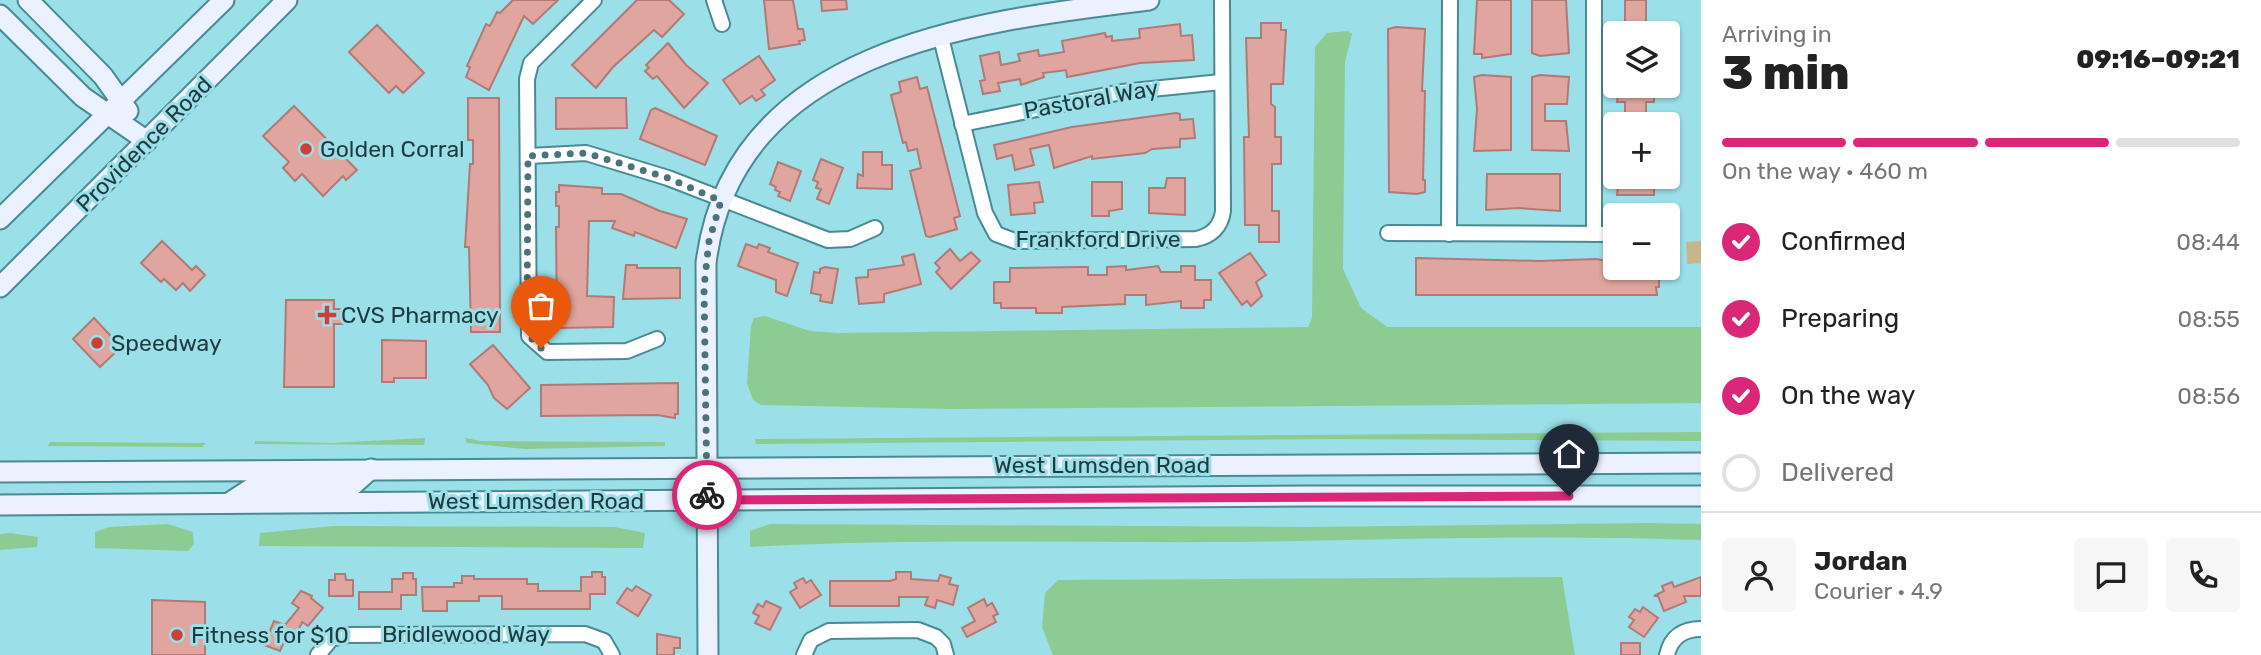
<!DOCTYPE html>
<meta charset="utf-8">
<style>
body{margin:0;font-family:Rubik,sans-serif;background:#f6f6f6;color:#222;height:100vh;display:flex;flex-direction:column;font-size:26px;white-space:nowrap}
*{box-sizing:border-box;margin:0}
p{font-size:23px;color:#767676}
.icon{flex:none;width:38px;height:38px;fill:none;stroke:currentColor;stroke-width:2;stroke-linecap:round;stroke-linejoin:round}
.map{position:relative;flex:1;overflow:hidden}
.drawer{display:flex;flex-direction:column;background:#fff;width:560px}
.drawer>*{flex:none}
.fabs{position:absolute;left:1603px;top:21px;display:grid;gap:14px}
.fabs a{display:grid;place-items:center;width:77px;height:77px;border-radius:7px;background:#fff;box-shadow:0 2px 5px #0004;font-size:35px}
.pin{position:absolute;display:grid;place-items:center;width:60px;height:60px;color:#fff;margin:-72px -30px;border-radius:50% 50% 50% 0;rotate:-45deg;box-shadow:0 0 7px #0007}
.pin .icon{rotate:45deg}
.courier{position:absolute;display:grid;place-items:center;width:70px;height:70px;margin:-35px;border:5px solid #db2777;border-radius:50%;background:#fff;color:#222;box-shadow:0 2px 9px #0007}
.head em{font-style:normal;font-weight:800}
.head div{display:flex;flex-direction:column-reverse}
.head{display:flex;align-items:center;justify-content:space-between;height:119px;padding:0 21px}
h1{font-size:46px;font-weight:800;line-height:52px}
.bar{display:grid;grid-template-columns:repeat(4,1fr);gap:10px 7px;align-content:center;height:84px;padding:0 21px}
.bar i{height:9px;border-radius:5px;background:#e0e0e0}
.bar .active{background:#db2777}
.bar p{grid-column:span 4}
.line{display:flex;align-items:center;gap:18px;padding:0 21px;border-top:2px solid #e0e0e0}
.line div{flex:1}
.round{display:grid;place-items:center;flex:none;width:74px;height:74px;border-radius:7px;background:#f6f6f6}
ol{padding:0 21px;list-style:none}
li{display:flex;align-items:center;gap:21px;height:77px}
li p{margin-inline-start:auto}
li .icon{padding:7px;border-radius:50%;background:#db2777;color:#fff;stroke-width:4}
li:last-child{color:#767676}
li i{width:38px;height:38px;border:4px solid #e0e0e0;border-radius:50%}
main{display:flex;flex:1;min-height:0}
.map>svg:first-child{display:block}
.green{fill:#c8b589}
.water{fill:#8ccb92}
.building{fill:#dfa59e;stroke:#b17a74;stroke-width:2}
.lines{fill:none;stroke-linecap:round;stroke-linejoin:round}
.street-casing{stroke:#488b94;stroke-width:18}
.secondary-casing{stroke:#488b94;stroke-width:23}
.street{stroke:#fff;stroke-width:14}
.secondary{stroke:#ebf1ff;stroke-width:19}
.done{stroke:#4a747a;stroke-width:7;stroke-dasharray:0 12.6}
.route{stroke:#db2777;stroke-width:9}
.poi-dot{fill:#cd3f39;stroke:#9bdfe8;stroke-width:2.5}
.labels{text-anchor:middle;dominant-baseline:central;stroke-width:6;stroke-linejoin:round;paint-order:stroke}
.street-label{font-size:23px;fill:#1f3b3f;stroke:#9bdfe8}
.poi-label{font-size:23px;fill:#1f3b3f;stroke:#9bdfe8;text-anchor:start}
</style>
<main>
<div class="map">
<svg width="1701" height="655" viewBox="0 0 1701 655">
<rect width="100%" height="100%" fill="#9bdfe8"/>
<!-- green -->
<polygon class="green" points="1701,241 1701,263 1687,264 1686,242"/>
<!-- water -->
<g class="water">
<polygon points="1348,31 1352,34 1345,62 1343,269 1361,308 1387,327 1701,327 1701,403 951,409 761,405 753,400 747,383 751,326 754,318 765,316 810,331 839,333 1308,327 1312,318 1315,47 1327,33"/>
<polygon points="1701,432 1701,441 1335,439 756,444 755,439"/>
<polygon points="425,438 424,445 255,444 255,441 332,443"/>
<polygon points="465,438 481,441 665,442 665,446 525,449 467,443"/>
<polygon points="50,442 206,443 202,447 48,446"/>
<path d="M1650,523l51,1v16c-157,-6 -314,0 -470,2 -160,1 -321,-4 -481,5v-16l20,-7 537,3z"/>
<polygon points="168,524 193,532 194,544 188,551 95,548 95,532 109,527"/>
<polygon points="334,526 614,527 645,533 643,548 629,548 259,546 260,533"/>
<polygon points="11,533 38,537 37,547 0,550 0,534"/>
<polygon points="1562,577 1575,655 1053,655 1042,627 1045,593 1058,580"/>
</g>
<!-- building -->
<g class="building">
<polygon points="513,0 558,0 533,24 524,16 489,90 466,77 470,67 467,66 486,24 490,26 497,12 500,13"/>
<polygon points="637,0 669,0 684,14 662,37 654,30 613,67 596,88 572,65"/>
<polygon points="764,0 793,0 798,29 803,29 805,40 799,41 800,44 769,49"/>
<polygon points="821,0 846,0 847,9 822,11"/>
<polygon points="1477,0 1511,0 1511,54 1482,58 1482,54 1474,54"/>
<polygon points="1532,0 1566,0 1569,53 1540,56 1532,53"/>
<rect x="1625" y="0" width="21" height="33"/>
<polygon points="1261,23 1281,23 1281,30 1286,30 1283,84 1271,84 1271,104 1275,107 1275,137 1281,137 1281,164 1272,164 1272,211 1279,211 1279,242 1259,242 1259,225 1245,225 1244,137 1249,137 1246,38 1261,38"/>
<polygon points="1180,24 1181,36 1192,35 1194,60 1140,63 1067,77 1066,70 1043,73 1044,77 1021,85 1020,79 998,83 1000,91 983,94 980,81 985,80 980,56 999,52 1001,65 1020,61 1018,54 1038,50 1039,56 1064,52 1062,41 1105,33 1106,37 1112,36 1112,41 1140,38 1139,29"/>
<polygon points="377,25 424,73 403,93 396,86 389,93 349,52"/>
<polygon points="1396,27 1425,29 1422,91 1425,91 1423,180 1425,180 1425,192 1417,194 1389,192 1388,29"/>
<polygon points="668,43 686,65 708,83 684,108 657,76 653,79 645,71 649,68 646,65"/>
<polygon points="759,56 775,80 761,90 765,95 756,101 752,96 740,104 723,80"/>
<polygon points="1482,75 1511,77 1511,150 1474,151 1477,109 1474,77"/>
<polygon points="1540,75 1569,77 1567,104 1545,104 1545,121 1566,121 1569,151 1532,150 1532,77"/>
<polygon points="917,77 920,89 927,87 960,216 954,218 957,229 930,237 926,236 910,171 921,168 917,149 908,151 906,142 903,143 891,95 901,92 899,82"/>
<polygon points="1619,86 1654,86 1654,102 1646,102 1646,124 1625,124 1625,102 1617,102"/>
<polygon points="468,98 499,98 500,332 471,332 469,247 465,247 470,164 473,164 473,140 468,140"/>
<polygon points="556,98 626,98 627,128 556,129"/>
<polygon points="294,106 357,170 346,180 343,176 323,196 302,174 295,181 283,168 289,162 263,136"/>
<polygon points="655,108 717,136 705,165 640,139 651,110"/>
<polygon points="1176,113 1180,114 1180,120 1193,119 1195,138 1180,139 1180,147 1152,149 1145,153 1092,159 1092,156 1054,168 1049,145 1030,149 1034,165 1015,170 1012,155 997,159 994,145 1072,127"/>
<polygon points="863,152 882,152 882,165 892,165 892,189 857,188 858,174 863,176"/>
<polygon points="821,159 843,168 829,204 817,199 821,189 816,188 818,182 813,180"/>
<polygon points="778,162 801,171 790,201 778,196 780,192 775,190 776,187 770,184"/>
<polygon points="1487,174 1560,174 1560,211 1518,208 1486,210"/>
<polygon points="1619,177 1654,177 1654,195 1617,195"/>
<polygon points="1167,178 1185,178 1185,215 1149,213 1149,188 1165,188"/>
<polygon points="1039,182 1043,202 1034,203 1035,213 1011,215 1008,185"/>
<polygon points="1092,182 1122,182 1122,209 1109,211 1109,216 1092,216"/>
<polygon points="559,185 602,188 602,194 621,194 660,211 687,219 676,248 635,232 634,236 612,228 615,221 589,221 587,296 614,297 613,327 557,328 556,227 559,227 559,206 556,206 556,192 559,192"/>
<polygon points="162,241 192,270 196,266 205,275 190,291 183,283 176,290 164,279 161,282 141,263"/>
<polygon points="746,244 757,248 759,244 770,248 768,252 798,263 787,296 776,292 776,280 738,266"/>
<polygon points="950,249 960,261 971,252 980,261 951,289 936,272 940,268 935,263"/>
<polygon points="1250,253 1266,275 1256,282 1262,296 1251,306 1247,301 1242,305 1219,273"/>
<polygon points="914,254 921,284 884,294 884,302 859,304 856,278 868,277 868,270 904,265 902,257"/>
<polygon points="1416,258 1540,261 1596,259 1615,262 1615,268 1659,268 1659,287 1656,287 1657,295 1416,295"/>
<polygon points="626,265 637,265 637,268 680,268 680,298 623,299"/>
<polygon points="1126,266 1126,270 1158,266 1161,272 1181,272 1181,266 1195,266 1195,280 1211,280 1211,300 1204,300 1204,308 1181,308 1181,301 1146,305 1146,295 1125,295 1125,304 1062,307 1062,313 1036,313 1036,308 1001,308 1001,303 994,303 994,282 1010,282 1010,268 1081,267 1088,267 1088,275 1107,275 1107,267"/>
<polygon points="825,267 838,269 832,303 820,301 821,295 811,293 814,272 820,273 820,269"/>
<polygon points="286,300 334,300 334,309 343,309 343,324 334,324 334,387 284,387"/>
<polygon points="94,318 121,347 100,367 73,339"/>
<polygon points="382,340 426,341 426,378 394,378 394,382 382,382"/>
<polygon points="493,345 530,388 507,409 494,398 488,385 470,364"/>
<polygon points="678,383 678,414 675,414 675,418 657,415 541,416 541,385"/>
<polygon points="592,572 602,572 602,577 605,577 605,594 590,594 590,609 502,609 502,596 479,596 479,601 447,601 447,611 423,611 422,587 454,587 454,583 462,583 462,576 474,576 474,579 527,579 527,584 538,584 538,591 581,591 581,577 592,577"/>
<polygon points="896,572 911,572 911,579 938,581 940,575 951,578 949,584 958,586 953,605 937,600 935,608 925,605 928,597 899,597 899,606 830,606 830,581 890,581 896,579"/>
<polygon points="403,573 413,573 413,579 416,579 416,595 401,595 401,609 359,609 359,592 392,592 392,579 403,579"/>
<polygon points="335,574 345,574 346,580 353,580 353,596 329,596 329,580 335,580"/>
<polygon points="1701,577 1701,596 1684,596 1686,602 1664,611 1658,596 1654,596 1664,591 1662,586 1672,582 1674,587"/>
<polygon points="803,578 806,583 811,580 821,595 800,608 790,592 797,588 794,583"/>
<polygon points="636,586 651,595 638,616 617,603 627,588 632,591"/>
<polygon points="301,591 312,596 311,598 323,608 308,626 302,622 295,638 287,635 280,651 264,645 274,621 285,625 299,608 292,603"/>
<polygon points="984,599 987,606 992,603 998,614 993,616 996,622 967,637 962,628 975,621 968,608"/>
<polygon points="152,600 205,602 205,655 152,655"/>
<polygon points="766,601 781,608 770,630 755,623 759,616 753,613 758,604 763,607"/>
<polygon points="1643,607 1658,618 1644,637 1629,627 1634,620 1629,617 1635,609 1640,612"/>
<polygon points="657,634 680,638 680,648 674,648 674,655 657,655"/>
<rect x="1621" y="643" width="19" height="12"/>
</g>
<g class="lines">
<!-- street casing -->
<g class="street-casing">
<g id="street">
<polyline points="594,0 531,63 527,79 529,336 547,352 627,351 657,339"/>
<polyline points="714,0 722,24"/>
<polyline points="1594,0 1594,234"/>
<path d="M941,38l44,175 11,21 19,7 181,-2c15,-3 25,-12 27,-28l-1,-211"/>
<polyline points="962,124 1122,92 1221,82"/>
<polyline points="529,156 586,153 668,178 828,240 850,239 875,228"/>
<polyline points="1388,233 1615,234"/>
<polyline points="1449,234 1450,0"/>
<polyline points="318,655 331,639 347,635 585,634 604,641 612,655"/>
<polyline points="804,655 811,640 829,631 918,630 936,637 943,644 946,655"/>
<path d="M1667,655c4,-18 16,-26 34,-26"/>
</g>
</g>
<!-- secondary casing -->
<g class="secondary-casing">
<g id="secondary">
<polyline points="28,0 103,76 128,111"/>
<polyline points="0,15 83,97 147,141"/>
<polyline points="0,219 224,0"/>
<polyline points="0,287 287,0"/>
<polyline points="0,472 1701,463"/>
<polyline points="229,503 252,488 352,486 371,469"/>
<polyline points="0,505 1306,496 1701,496"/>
<path d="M708,655l-2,-392c27,-215 270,-242 443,-263"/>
</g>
</g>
<!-- street -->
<use href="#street" class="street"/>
<!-- secondary -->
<use href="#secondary" class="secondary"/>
</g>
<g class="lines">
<!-- done -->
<polyline class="done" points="541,348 529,336 527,319 528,156 586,153 668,178 721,201 709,241 704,287 707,495"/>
<!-- route -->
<polyline class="route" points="707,495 707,500 1569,496"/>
</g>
<!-- markers -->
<g class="poi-dot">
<circle cx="306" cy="149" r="7"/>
<path d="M323.5 304.5h7v7h7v7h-7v7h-7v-7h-7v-7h7z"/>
<circle cx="97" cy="343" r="7"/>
<circle cx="177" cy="635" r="7"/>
</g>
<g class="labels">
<!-- street labels -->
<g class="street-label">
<text transform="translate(1091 99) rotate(-10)">Pastoral Way</text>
<text transform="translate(144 144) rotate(-45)">Providence Road</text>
<text x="1098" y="239">Frankford Drive</text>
<text x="1102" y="465">West Lumsden Road</text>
<text x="536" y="501">West Lumsden Road</text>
<text x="466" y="634">Bridlewood Way</text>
</g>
<!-- poi labels -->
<g class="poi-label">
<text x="320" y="149">Golden Corral</text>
<text x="341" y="315">CVS Pharmacy</text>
<text x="111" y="343">Speedway</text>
<text x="191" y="635">Fitness for $10</text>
</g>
</g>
</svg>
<div class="fabs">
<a><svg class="icon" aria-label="layers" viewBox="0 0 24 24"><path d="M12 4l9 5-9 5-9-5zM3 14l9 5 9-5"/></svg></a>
<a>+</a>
<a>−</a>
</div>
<div class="pin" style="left:541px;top:348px;background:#ea580c"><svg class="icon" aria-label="bag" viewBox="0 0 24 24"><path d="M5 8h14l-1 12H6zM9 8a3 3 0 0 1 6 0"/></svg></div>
<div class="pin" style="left:1569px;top:496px;background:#1f2937"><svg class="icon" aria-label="home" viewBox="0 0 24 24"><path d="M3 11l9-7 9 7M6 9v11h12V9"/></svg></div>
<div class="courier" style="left:707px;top:495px"><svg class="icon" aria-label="bike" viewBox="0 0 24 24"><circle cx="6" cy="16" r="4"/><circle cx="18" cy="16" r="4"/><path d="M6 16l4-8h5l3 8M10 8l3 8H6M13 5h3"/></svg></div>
</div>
<section class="drawer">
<div class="head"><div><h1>3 min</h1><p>Arriving in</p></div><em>09:16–09:21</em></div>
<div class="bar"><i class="active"></i><i class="active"></i><i class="active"></i><i></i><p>On the way · 460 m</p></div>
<ol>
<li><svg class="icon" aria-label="check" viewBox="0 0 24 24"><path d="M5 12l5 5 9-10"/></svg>Confirmed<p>08:44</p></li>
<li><svg class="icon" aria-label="check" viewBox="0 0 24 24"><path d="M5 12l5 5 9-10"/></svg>Preparing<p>08:55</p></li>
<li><svg class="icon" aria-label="check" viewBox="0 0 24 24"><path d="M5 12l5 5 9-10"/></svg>On the way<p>08:56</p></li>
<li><i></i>Delivered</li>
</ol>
<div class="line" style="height:126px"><a class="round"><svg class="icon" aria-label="person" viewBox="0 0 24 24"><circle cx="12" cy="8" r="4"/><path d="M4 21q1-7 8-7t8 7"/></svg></a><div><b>Jordan</b><p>Courier · 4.9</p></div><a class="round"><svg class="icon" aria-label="chat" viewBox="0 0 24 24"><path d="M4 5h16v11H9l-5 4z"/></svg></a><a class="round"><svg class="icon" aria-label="phone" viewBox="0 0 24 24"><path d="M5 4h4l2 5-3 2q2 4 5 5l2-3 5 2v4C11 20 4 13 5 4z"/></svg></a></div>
</section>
</main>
